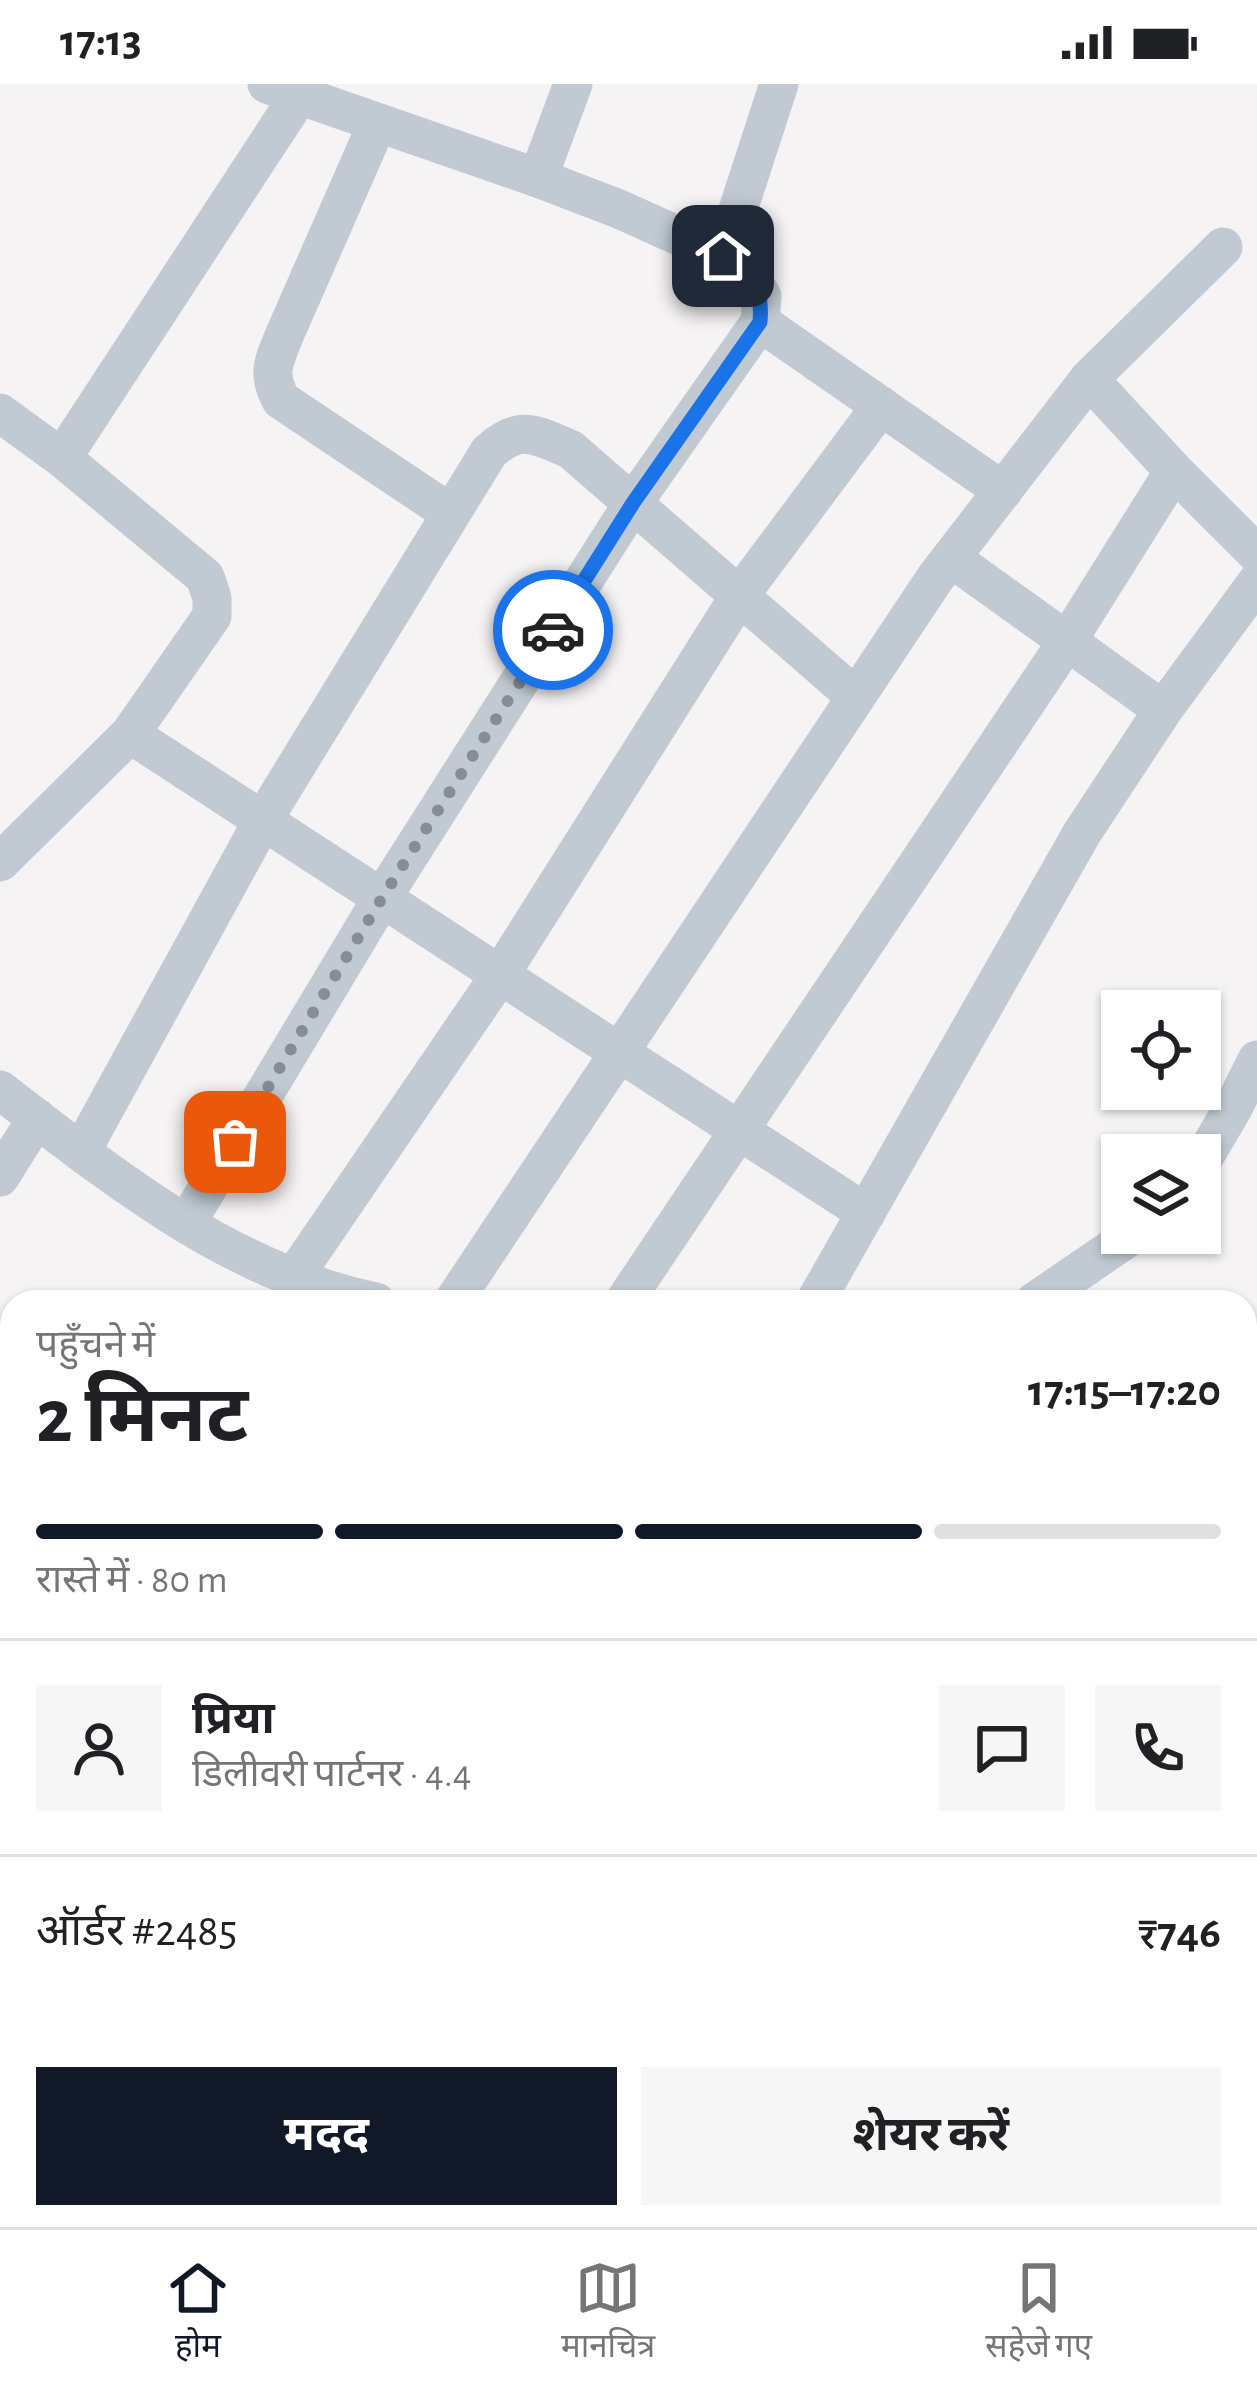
<!DOCTYPE html>
<html lang="hi">
<meta charset="utf-8">
<style>
body{margin:0;font-family:"Alegreya Sans","Noto Sans Devanagari",sans-serif;background:#f6f6f6;color:#202124;height:100vh;display:flex;flex-direction:column;font-size:45px;white-space:nowrap}
*{box-sizing:border-box;margin:0}
p{font-size:39px;color:#757577}
.icon{flex:none;width:66px;height:66px;fill:none;stroke:currentColor;stroke-width:2;stroke-linecap:round;stroke-linejoin:round}
.map{position:relative;flex:1;overflow:hidden}
.panel{position:absolute;left:0px;top:1206px;width:1257px;height:939px;display:flex;flex-direction:column;background:#fff;border-radius:36px 36px 0 0;box-shadow:0 3px 9px #0004}
.panel>*{flex:none}
.controls{position:absolute;left:1101px;top:906px;display:grid;gap:24px}
.controls a{display:grid;place-items:center;width:120px;height:120px;border-radius:0px;background:#fff;box-shadow:0 3px 9px #0004;font-size:60px}
.pin{position:absolute;display:grid;place-items:center;width:102px;height:102px;color:#fff;margin:-51px;border-radius:24px;box-shadow:0 6px 18px #0006}
.courier{position:absolute;display:grid;place-items:center;width:120px;height:120px;margin:-60px;border:9px solid #1a73e8;border-radius:50%;background:#fff;color:#222;box-shadow:0 3px 15px #0007}
.summary em{font-style:normal;font-weight:700}
.summary div{display:flex;flex-direction:column-reverse}
.summary{display:flex;align-items:center;justify-content:space-between;height:204px;padding:0 36px}
h1{font-size:78px;font-weight:700;line-height:90px}
.bar{display:grid;grid-template-columns:repeat(4,1fr);gap:18px 12px;align-content:center;height:144px;padding:0 36px}
.bar i{height:15px;border-radius:9px;background:#e0e0e0}
.bar .on{background:#111827}
.bar p{grid-column:span 4}
.line{display:flex;align-items:center;gap:30px;padding:0 36px;border-top:3px solid #e0e0e0}
.line div{flex:1}
.round{display:grid;place-items:center;flex:none;width:126px;height:126px;border-radius:0px;background:#f6f6f6}
.primary-button{display:flex;gap:24px;margin-top:auto;padding:24px 36px}
.primary-button a{flex:1;height:138px;border-radius:0px;background:#111827;color:#fff;font-size:48px;font-weight:700;line-height:138px;text-align:center}
.primary-button a+a{background:#f6f6f6;color:#202124}
.status{display:flex;justify-content:space-between;align-items:center;height:84px;padding:0 60px;background:#fff;direction:ltr}
.status svg{height:33px;fill:currentColor}
.dock{display:flex;justify-content:space-around;align-items:center;height:168px;border-top:3px solid #e0e0e0;background:#fff;font-size:33px;color:#757577}
.dock a{display:grid;justify-items:center;gap:6px}
.dock .on{color:#111827}
.map>svg:first-child{display:block}
.lines{fill:none;stroke-linecap:round;stroke-linejoin:round}
.minor{stroke:#c1cad2;stroke-width:39}
.done{stroke:#868d94;stroke-width:12;stroke-dasharray:0 21.6}
.route{stroke:#1a73e8;stroke-width:15}
</style>
<div class="status"><b>17:13</b><svg viewBox="0 0 49 12"><path d="M0 12V9h3v3zM5 12V6h3v6zM10 12V3h3v9zM15 12V0h3v12zM26 1h20v11H26zM47 4h2v5h-2z"/></svg></div>
<div class="map">
<svg width="1257" height="2143" viewBox="0 0 1257 2143">
<rect width="100%" height="100%" fill="#f5f3f3"/>
<g class="lines">
<!-- minor -->
<g class="minor">
<path d="M377,40l-93,212c-11,28 -17,37 -3,64l169,113"/>
<polyline points="538,94 573,0"/>
<polyline points="723,172 779,0"/>
<polyline points="760,238 1003,407"/>
<polyline points="1089,295 1174,387 1257,470"/>
<polyline points="0,329 62,374 205,493 212,514 212,532 130,650 0,778"/>
<polyline points="62,374 300,10 301,0"/>
<polyline points="951,474 1163,626"/>
<polyline points="130,650 866,1129"/>
<path d="M0,1006c114,88 232,183 376,212"/>
<path d="M81,1068l182,-332 226,-368c32,-29 46,-17 81,-3l286,248"/>
<polyline points="1200,1080 1233,1024 1257,976"/>
<polyline points="0,1093 37,1034"/>
<polyline points="186,1140 382,814 633,419 760,238 762,212 747,188 723,172 619,125 538,94 267,0"/>
<polyline points="293,1194 500,891 740,511 881,322"/>
<polyline points="453,1218 936,493 1089,295 1223,163"/>
<polyline points="624,1218 1068,556 1174,387"/>
<polyline points="815,1218 1082,749 1163,626 1257,498"/>
<polyline points="1034,1218 1135,1149"/>
<polyline points="1245,1513 1257,1518"/>
<polyline points="0,1976 12,1983"/>
<polyline points="1245,2080 1257,2047"/>
<polyline points="308,2133 335,2143"/>
<polyline points="539,2143 543,2133"/>
<polyline points="1222,2143 1226,2133"/>
</g>
</g>
<g class="lines">
<!-- done -->
<polyline class="done" points="235,1058 382,814 553,546"/>
<!-- route -->
<path class="route" d="M553,546l80,-127 127,-181c3,-37 -7,-46 -37,-66"/>
</g>
</svg>
<div class="controls">
<a><svg class="icon" aria-label="locate" viewBox="0 0 24 24"><circle cx="12" cy="12" r="6"/><path d="M12 2v4M12 18v4M2 12h4M18 12h4"/></svg></a>
<a><svg class="icon" aria-label="layers" viewBox="0 0 24 24"><path d="M12 4l9 5-9 5-9-5zM3 14l9 5 9-5"/></svg></a>
</div>
<div class="pin" style="left:235px;top:1058px;background:#ea580c"><svg class="icon" aria-label="bag" viewBox="0 0 24 24"><path d="M5 8h14l-1 12H6zM9 8a3 3 0 0 1 6 0"/></svg></div>
<div class="pin" style="left:723px;top:172px;background:#1f2937"><svg class="icon" aria-label="home" viewBox="0 0 24 24"><path d="M3 11l9-7 9 7M6 9v11h12V9"/></svg></div>
<div class="courier" style="left:553px;top:546px"><svg class="icon" aria-label="car" viewBox="0 0 24 24"><path d="M5 17H2v-5l4-1 3-4h7l3 4 3 1v5h-3M9 17h6M6 11h13"/><circle cx="7" cy="17" r="2"/><circle cx="17" cy="17" r="2"/></svg></div>
<section class="panel">
<div class="summary"><div><h1>2 मिनट</h1><p>पहुँचने में</p></div><em>17:15–17:20</em></div>
<div class="bar"><i class="on"></i><i class="on"></i><i class="on"></i><i></i><p>रास्ते में · 80 m</p></div>
<div class="line" style="height:216px"><a class="round"><svg class="icon" aria-label="person" viewBox="0 0 24 24"><circle cx="12" cy="8" r="4"/><path d="M4 21q1-7 8-7t8 7"/></svg></a><div><b>प्रिया</b><p>डिलीवरी पार्टनर · 4.4</p></div><a class="round"><svg class="icon" aria-label="chat" viewBox="0 0 24 24"><path d="M4 5h16v11H9l-5 4z"/></svg></a><a class="round"><svg class="icon" aria-label="phone" viewBox="0 0 24 24"><path d="M5 4h4l2 5-3 2q2 4 5 5l2-3 5 2v4C11 20 4 13 5 4z"/></svg></a></div>
<div class="line" style="height:156px"><div>ऑर्डर #2485</div><b>₹746</b></div>
<div class="primary-button"><a>मदद</a><a>शेयर करें</a></div>
</section>
</div>
<nav class="dock">
<a class="on"><svg class="icon" aria-label="home" viewBox="0 0 24 24"><path d="M3 11l9-7 9 7M6 9v11h12V9"/></svg>होम</a>
<a><svg class="icon" aria-label="map" viewBox="0 0 24 24"><path d="M3 6l6-2 6 2 6-2v14l-6 2-6-2-6 2zM9 4v14M15 6v14"/></svg>मानचित्र</a>
<a><svg class="icon" aria-label="saved" viewBox="0 0 24 24"><path d="M7 4h10v16l-5-4-5 4z"/></svg>सहेजे गए</a>
</nav>
